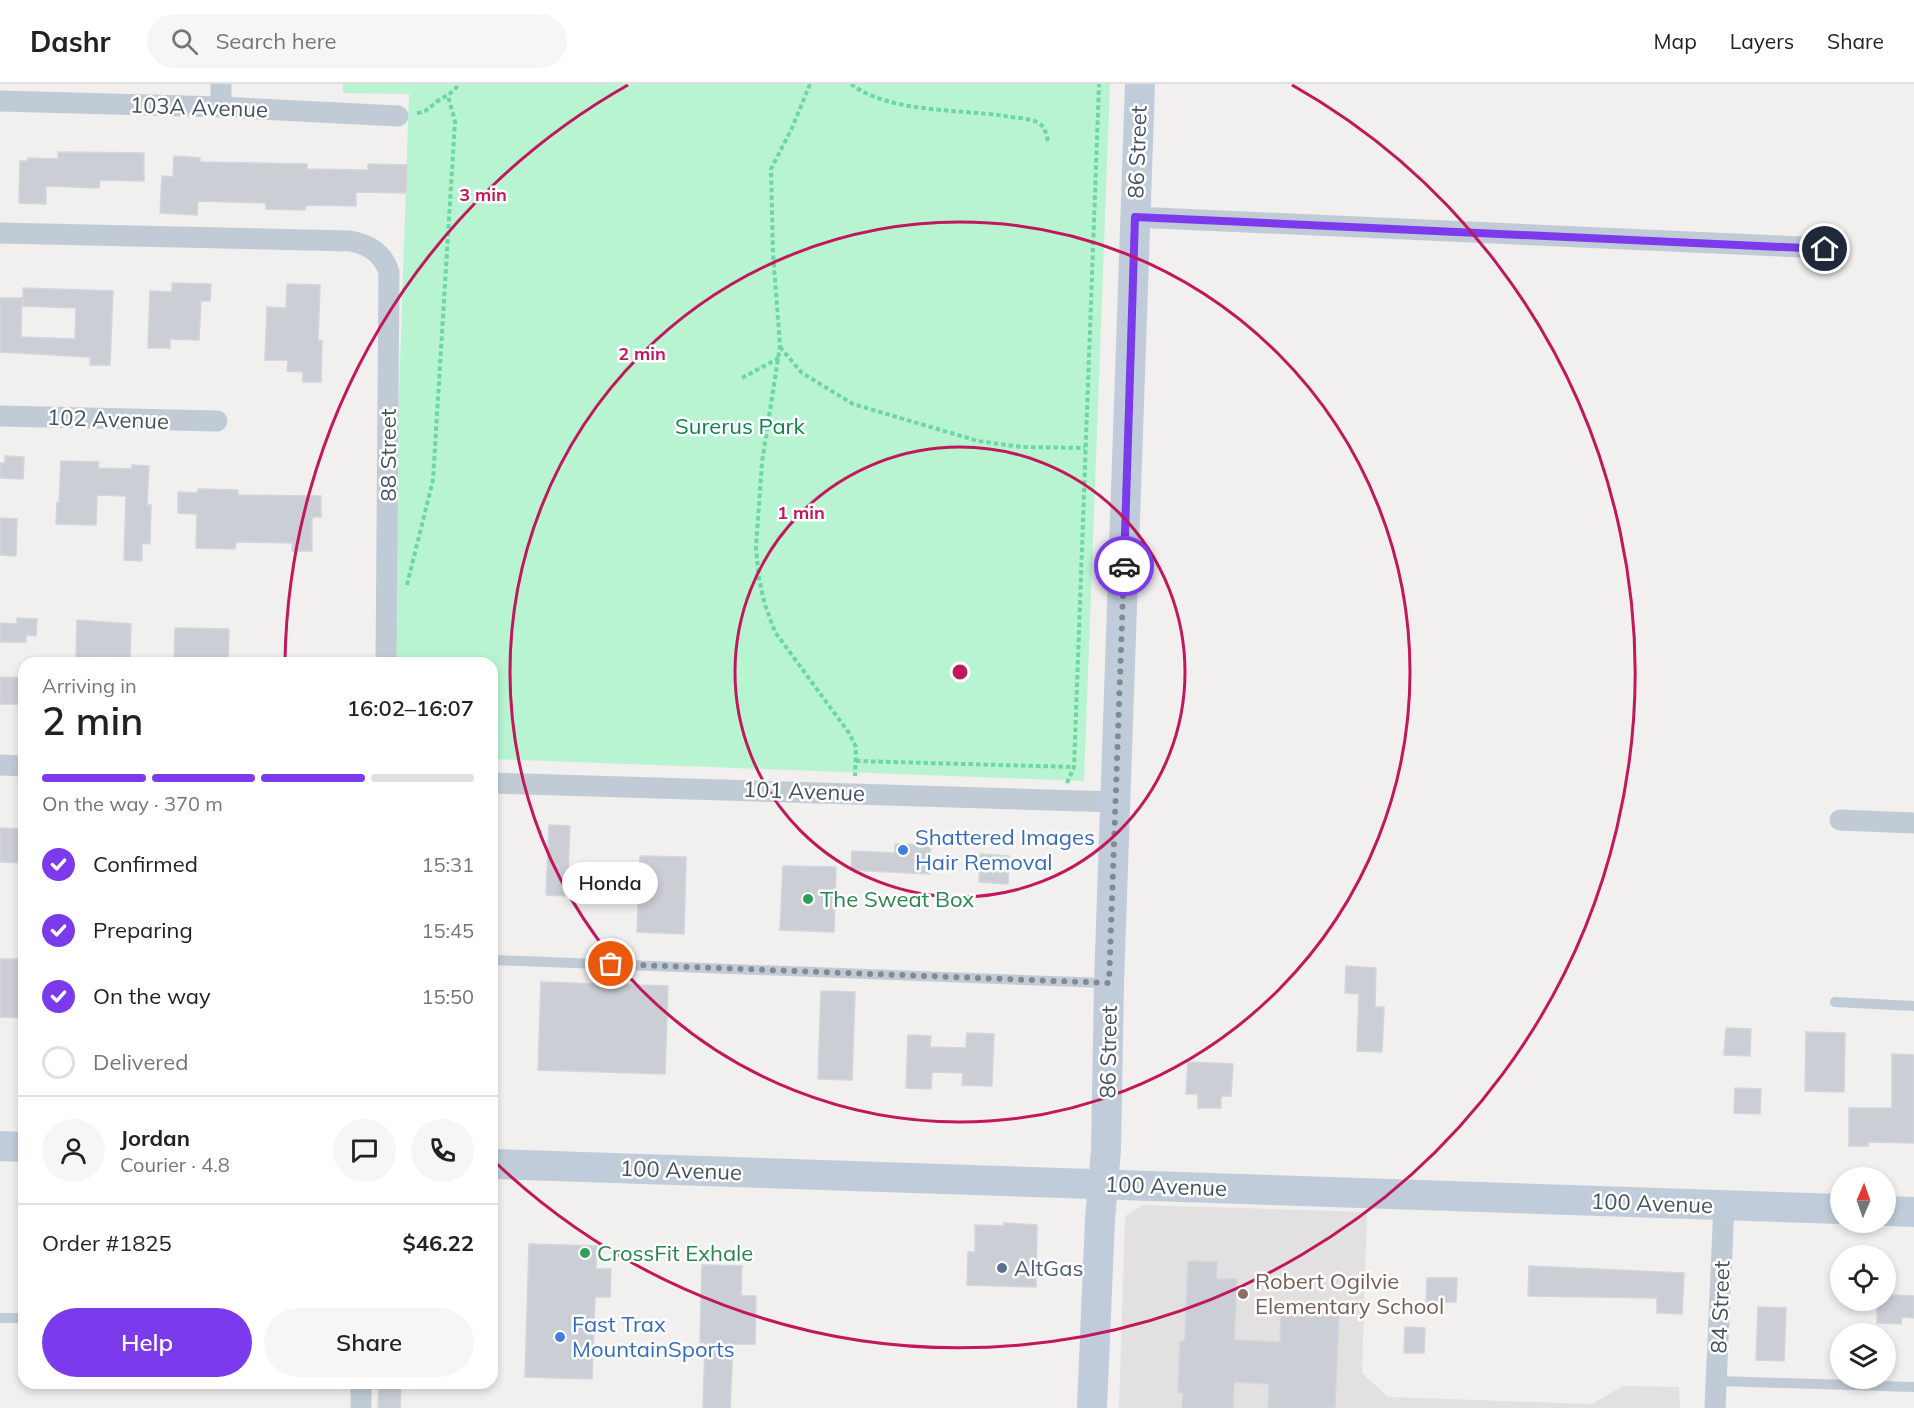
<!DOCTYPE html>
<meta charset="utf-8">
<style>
body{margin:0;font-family:Mulish,sans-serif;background:#f6f6f6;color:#222;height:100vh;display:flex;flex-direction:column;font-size:22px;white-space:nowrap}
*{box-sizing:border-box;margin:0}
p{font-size:20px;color:#767676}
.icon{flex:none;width:33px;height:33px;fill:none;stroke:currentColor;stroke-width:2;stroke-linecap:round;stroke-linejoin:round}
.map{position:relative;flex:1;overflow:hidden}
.details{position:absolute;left:18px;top:573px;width:480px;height:732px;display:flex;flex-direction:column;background:#fff;border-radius:18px;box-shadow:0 3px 9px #0003}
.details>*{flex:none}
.needle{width:39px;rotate:2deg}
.fabs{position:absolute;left:1830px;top:1083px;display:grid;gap:12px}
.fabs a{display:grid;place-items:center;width:66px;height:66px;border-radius:50%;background:#fff;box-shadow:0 3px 9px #0003;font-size:30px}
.pin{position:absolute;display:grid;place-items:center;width:51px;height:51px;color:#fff;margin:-26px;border:3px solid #fff;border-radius:50%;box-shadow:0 2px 6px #0007}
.courier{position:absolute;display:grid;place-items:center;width:60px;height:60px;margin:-30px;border:4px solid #7c3aed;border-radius:50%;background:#fff;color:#222;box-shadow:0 2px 8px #0007}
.bubble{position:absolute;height:42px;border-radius:21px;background:#fff;box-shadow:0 3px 9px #0003;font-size:20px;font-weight:600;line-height:42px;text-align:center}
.headline em{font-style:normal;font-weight:600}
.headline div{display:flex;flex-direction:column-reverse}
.headline{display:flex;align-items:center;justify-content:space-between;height:102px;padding:0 24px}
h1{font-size:39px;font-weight:600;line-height:45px}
.bar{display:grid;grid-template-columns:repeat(4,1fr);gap:9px 6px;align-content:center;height:72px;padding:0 24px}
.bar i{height:8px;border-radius:4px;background:#e0e0e0}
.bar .selected{background:#7c3aed}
.bar p{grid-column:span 4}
.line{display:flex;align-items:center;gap:15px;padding:0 24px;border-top:2px solid #e0e0e0}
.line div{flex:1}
.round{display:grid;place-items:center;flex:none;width:63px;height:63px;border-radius:32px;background:#f6f6f6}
ol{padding:0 24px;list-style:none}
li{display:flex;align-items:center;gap:18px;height:66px}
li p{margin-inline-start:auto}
li .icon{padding:6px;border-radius:50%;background:#7c3aed;color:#fff;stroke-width:4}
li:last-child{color:#767676}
li i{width:33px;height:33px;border:3px solid #e0e0e0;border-radius:50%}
.button{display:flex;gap:12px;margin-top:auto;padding:12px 24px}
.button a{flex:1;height:69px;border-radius:36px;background:#7c3aed;color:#fff;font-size:24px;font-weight:600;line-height:69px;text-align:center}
.button a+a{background:#f6f6f6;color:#222}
header{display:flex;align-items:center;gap:36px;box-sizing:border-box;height:84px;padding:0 30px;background:#fff;border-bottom:2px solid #e0e0e0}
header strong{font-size:28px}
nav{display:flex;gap:33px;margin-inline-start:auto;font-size:21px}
.search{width:420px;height:54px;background:#f6f6f6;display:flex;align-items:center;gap:15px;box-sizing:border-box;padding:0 21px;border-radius:33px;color:#767676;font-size:22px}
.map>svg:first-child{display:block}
.education{fill:#e3e0e1}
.green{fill:#b9f4d2}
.building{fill:#cbced4;stroke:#d2d5db;stroke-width:1.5}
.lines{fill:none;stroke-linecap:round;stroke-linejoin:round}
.path{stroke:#6dd6a5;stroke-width:4;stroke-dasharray:4.5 3;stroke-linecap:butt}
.lane{stroke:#c1cbd6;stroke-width:10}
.street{stroke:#c1cbd6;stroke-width:21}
.secondary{stroke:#c0ccda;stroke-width:30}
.done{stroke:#828991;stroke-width:6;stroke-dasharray:0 10.8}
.route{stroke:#7c3aed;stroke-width:8}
.ring{fill:none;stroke:#c2185b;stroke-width:3}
.shop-dot{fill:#3f7fe0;stroke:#fff;stroke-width:2}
.leisure-dot{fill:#2e9e5b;stroke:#fff;stroke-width:2}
.service-dot{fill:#5c6f8a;stroke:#fff;stroke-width:2}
.education-dot{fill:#8d6e63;stroke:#fff;stroke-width:2}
.labels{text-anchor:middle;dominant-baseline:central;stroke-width:5;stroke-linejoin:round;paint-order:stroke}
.street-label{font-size:22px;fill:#45525f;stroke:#fff}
.park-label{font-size:22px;fill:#0d834c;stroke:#fff}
.shop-label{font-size:22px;fill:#366cbe;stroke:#fff;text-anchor:start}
.leisure-label{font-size:22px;fill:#27864d;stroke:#fff;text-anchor:start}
.service-label{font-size:22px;fill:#4e5e75;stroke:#fff;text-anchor:start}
.education-label{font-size:22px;fill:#785e54;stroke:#fff;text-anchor:start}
.centre{fill:#c2185b;stroke:#fff;stroke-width:3}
.ring-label{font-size:18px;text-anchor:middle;font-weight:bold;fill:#c2185b;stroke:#fff;stroke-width:5;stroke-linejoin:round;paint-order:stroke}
</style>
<header>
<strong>Dashr</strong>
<div class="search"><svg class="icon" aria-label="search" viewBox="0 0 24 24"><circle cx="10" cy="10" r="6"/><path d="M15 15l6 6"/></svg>Search here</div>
<nav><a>Map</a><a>Layers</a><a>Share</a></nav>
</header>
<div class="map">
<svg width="1914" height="1324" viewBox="0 0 1914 1324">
<rect width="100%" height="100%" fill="#f2efef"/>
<!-- education -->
<polygon class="education" points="1143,1121 1367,1128 1362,1289 1388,1313 1592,1320 1623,1302 1679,1303 1680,1324 1119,1324 1125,1132"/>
<!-- green -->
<polygon class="green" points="343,0 1110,0 1084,697 492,675 492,579 390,579 409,10 343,9"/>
<!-- building -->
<g class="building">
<polygon points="58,68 144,69 144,97 100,96 99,104 46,102 46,120 19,119 20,77 28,77 28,74 58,75"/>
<polygon points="174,72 200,74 200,78 307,80 307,85 368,86 368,80 407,81 406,109 356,108 356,122 306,121 305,126 266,125 266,119 198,117 197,131 160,129 162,92 173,93"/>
<polygon points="172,199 211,200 210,217 201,217 199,256 170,255 170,264 148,264 150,207 172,208"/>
<polygon points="287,200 320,201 318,257 322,257 321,298 303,298 303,288 287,287 288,276 265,276 267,223 286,224"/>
<polygon points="23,204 113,207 110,281 90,281 90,273 0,268 0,214 22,214 21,253 75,255 76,224 23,222"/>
<polygon points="5,372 24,373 23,395 0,394 0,379 5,379"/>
<polygon points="61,377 99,378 98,384 132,385 132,381 149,382 147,421 151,421 150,460 142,459 142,477 124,476 126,412 97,411 96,441 56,440 57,419 59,419"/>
<polygon points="198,405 238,406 238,411 321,412 321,433 312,433 312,467 292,467 293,459 236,458 235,465 196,464 197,430 178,429 178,408 198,409"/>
<polygon points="0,434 17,435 16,472 0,471"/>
<polygon points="17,534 37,535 36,552 26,551 26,558 0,558 0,539 17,540"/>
<polygon points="77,536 131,540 130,574 98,573 97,579 82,579 82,574 76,574"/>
<polygon points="175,544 229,545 228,579 174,579"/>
<polygon points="0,593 24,594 24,620 0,620"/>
<polygon points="549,741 570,742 567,812 546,811"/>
<polygon points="0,744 24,745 23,779 0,778"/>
<polygon points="895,760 931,761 929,790 851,786 852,767 895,769"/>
<polygon points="980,770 1009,772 1008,800 979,798"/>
<polygon points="640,772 686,773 684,850 637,848"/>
<polygon points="783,782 836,783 834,848 780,846"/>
<polygon points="0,875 24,875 24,934 0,933"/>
<polygon points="1346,882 1376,884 1375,923 1384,923 1382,968 1357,967 1359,910 1345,909"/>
<polygon points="541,898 668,902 665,990 538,986"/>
<polygon points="821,907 855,908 852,996 818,995"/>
<polygon points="1726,944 1751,945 1750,972 1724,971"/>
<polygon points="1806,948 1845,949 1844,1008 1805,1007"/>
<polygon points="967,949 994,950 992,1002 962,1001 963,989 932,988 931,1005 906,1004 908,951 931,952 930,963 966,964"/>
<polygon points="1892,970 1914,971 1914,1059 1868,1058 1868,1062 1849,1062 1849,1024 1892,1024"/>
<polygon points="1188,978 1233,980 1231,1012 1221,1012 1221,1024 1198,1024 1198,1010 1186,1010"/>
<polygon points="1735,1004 1761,1005 1760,1030 1734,1029"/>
<polygon points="1004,1139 1037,1141 1036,1203 967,1201 968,1168 975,1168 975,1141 1004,1142"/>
<polygon points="529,1160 597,1162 596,1185 611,1185 610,1213 595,1213 592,1295 525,1293"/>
<polygon points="1188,1177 1217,1178 1216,1195 1237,1195 1234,1256 1280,1258 1281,1227 1339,1229 1335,1324 1268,1324 1269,1300 1234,1298 1233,1324 1182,1324 1183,1309 1178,1308 1179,1283 1180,1257 1185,1257"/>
<polygon points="702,1181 742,1182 741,1212 756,1212 755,1260 733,1260 730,1324 703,1324 705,1259 700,1259"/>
<polygon points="1529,1182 1684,1189 1682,1230 1657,1229 1657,1214 1528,1212"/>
<polygon points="1427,1194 1457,1194 1456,1218 1426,1218"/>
<polygon points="1886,1211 1914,1212 1914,1234 1902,1233 1901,1240 1877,1239 1877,1216 1886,1216"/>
<polygon points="1758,1223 1786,1224 1784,1277 1756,1276"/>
<polygon points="1405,1243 1425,1244 1424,1269 1404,1269"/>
<polygon points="379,1299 401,1299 400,1324 378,1324"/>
</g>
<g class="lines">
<!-- path -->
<g class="path">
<polyline points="810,0 792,44 771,85 773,169 780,262 762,378 756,463 759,495 765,521 775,548 849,649 856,663 855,692"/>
<path d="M851,0c38,29 108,25 154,32 10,2 23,2 32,6 8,4 9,11 11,19"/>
<path d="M417,29c11,-1 13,-7 22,-13 8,-5 14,-7 20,-16"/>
<polyline points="780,263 802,289 853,320 978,357 1022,363 1085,364"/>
<polyline points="742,294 779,274"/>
<polyline points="407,501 433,396 455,37 448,12"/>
<polyline points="856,677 1074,683"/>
<polyline points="1067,699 1074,683 1099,0"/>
</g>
<!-- lane -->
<g class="lane">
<polyline points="492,876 1106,899"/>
<polyline points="1835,918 1914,922"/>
<polyline points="0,1234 24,1234"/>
<polyline points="1717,1297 1914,1303"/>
</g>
<!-- street -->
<g class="street">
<polyline points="0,17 221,23 398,32"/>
<polyline points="221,23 221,0"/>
<polyline points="1135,133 1825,164"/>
<path d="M0,149l350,8c18,3 33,12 39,31l-3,391"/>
<polyline points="0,332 217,337"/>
<polyline points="0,681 24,682"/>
<polyline points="492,699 1116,718"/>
<polyline points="1840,736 1914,739"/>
<polyline points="361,1324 361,1299"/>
<polyline points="1715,1324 1724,1121"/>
</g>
<!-- secondary -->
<g class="secondary">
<polyline points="0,1062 24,1063"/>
<polyline points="492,1080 1840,1125"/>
<polyline points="1886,1127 1914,1128"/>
<polyline points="1092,1324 1100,1135 1106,1066 1109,899 1140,0"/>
</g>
</g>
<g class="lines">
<!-- done -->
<polyline class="done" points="611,880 1109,899 1124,482"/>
<!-- route -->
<polyline class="route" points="1124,482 1135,133 1825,165"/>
</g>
<!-- distance rings -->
<g class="ring">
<circle cx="960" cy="588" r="225"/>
<circle cx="960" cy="588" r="450"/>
<path d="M285 576A675 675 0 0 1 628 1M1292 1A675 675 0 1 1 495 1078"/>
</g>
<!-- markers -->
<g class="shop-dot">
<circle cx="903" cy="766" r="6"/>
<circle cx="560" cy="1253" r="6"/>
</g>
<g class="leisure-dot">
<circle cx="808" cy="815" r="6"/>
<circle cx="585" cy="1169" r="6"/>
</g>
<circle class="service-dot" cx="1002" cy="1184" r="6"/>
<circle class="education-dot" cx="1243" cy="1210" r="6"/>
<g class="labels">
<!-- street labels -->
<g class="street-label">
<text transform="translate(199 23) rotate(2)">103A Avenue</text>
<text transform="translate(1137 68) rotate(-88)">86 Street</text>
<text transform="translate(108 335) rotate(2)">102 Avenue</text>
<text transform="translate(388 371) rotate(-90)">88 Street</text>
<text transform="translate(804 707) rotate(2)">101 Avenue</text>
<text transform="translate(1108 968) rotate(-89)">86 Street</text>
<text transform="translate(681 1086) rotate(2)">100 Avenue</text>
<text transform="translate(1166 1102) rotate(2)">100 Avenue</text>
<text transform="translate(1652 1119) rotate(2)">100 Avenue</text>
<text transform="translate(1720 1223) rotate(-88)">84 Street</text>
</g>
<!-- park labels -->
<g class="park-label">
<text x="740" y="342">Surerus Park</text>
</g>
<!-- shop labels -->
<g class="shop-label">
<text x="915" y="753">Shattered Images<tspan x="915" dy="25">Hair Removal</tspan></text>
<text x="572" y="1240">Fast Trax<tspan x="572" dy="25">MountainSports</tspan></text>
</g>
<!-- leisure labels -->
<g class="leisure-label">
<text x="820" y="815">The Sweat Box</text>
<text x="597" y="1169">CrossFit Exhale</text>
</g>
<!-- service labels -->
<g class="service-label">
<text x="1014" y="1184">AltGas</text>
</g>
<!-- education labels -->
<g class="education-label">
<text x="1255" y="1197">Robert Ogilvie<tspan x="1255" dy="25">Elementary School</tspan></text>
</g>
</g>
<circle cx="960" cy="588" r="9" class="centre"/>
<g class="ring-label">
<text x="483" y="117">3 min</text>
<text x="642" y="276">2 min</text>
<text x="801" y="435">1 min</text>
</g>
</svg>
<div class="fabs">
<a><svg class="needle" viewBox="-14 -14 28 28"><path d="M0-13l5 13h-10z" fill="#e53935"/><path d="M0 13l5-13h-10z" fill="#767676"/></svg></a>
<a><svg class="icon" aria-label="locate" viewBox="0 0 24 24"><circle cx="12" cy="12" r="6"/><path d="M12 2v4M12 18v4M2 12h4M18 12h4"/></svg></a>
<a><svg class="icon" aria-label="layers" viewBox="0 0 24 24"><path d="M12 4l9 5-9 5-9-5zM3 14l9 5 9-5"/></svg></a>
</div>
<div class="pin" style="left:611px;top:880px;background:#ea580c"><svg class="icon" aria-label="bag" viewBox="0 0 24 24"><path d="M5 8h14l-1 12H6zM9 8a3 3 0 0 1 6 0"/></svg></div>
<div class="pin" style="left:1825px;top:165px;background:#1f2937"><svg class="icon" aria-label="home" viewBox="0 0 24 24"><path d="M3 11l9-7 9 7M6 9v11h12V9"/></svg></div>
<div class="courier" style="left:1124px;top:482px"><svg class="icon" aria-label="car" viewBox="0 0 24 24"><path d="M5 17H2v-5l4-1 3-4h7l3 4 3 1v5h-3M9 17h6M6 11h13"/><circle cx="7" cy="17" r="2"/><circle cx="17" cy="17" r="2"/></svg></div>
<div class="bubble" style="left:562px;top:778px;width:96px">Honda</div>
<section class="details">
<div class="headline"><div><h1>2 min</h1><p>Arriving in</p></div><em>16:02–16:07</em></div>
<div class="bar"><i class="selected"></i><i class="selected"></i><i class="selected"></i><i></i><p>On the way · 370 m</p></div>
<ol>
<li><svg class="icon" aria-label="check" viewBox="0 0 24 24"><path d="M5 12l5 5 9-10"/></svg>Confirmed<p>15:31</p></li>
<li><svg class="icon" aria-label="check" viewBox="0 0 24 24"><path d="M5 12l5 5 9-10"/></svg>Preparing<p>15:45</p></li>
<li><svg class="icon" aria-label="check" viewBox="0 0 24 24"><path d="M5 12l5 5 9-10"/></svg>On the way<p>15:50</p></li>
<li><i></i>Delivered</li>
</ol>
<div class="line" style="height:108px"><a class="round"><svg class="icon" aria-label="person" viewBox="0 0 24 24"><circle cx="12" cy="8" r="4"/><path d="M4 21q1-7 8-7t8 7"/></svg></a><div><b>Jordan</b><p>Courier · 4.8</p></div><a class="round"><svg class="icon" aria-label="chat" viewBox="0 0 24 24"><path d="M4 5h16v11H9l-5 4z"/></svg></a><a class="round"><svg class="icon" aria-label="phone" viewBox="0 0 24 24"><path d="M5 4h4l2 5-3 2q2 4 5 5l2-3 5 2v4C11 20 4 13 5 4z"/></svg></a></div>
<div class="line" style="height:78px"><div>Order #1825</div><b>$46.22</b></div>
<div class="button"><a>Help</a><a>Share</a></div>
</section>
</div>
